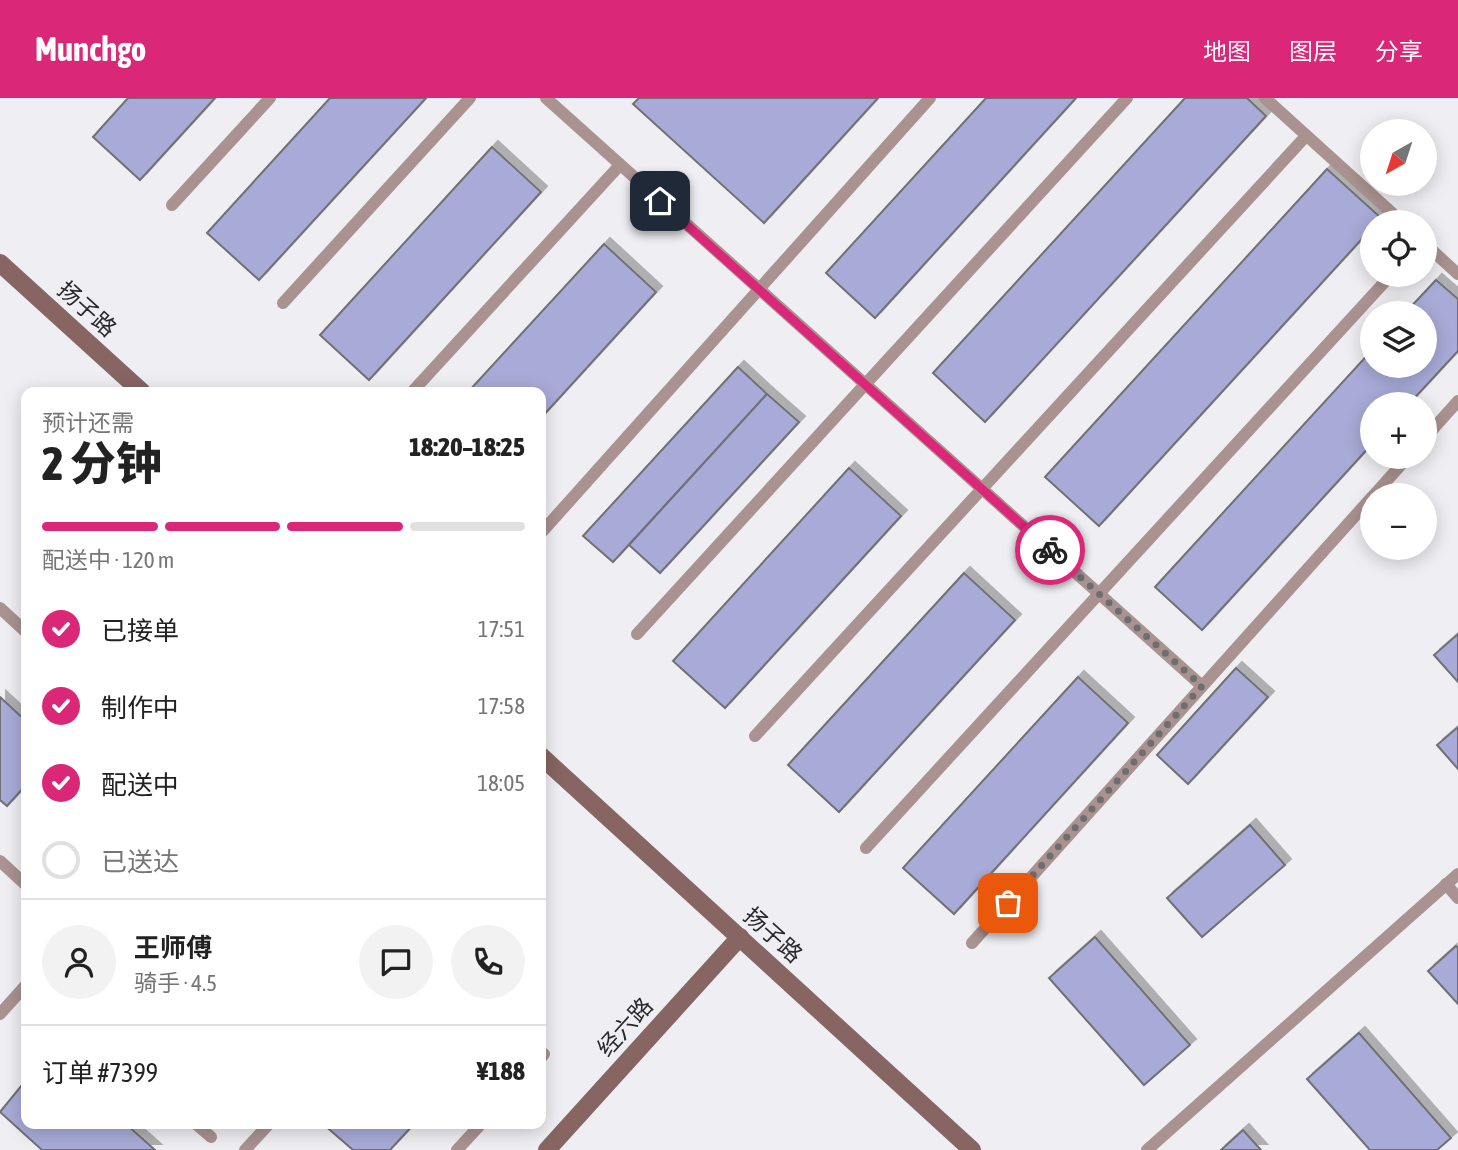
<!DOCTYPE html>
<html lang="zh">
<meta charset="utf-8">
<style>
body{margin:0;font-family:"Asap Condensed","Noto Sans SC",sans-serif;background:#f2f2f2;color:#222;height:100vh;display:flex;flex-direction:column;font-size:26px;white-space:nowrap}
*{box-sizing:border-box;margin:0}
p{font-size:23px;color:#767676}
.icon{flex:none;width:38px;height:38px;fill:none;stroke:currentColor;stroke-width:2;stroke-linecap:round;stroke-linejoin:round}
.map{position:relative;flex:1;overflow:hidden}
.details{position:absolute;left:21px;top:289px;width:525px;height:742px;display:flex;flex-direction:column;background:#fff;border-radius:14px;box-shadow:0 4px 18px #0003}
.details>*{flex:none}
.needle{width:46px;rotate:219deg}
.fabs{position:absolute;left:1360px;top:21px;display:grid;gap:14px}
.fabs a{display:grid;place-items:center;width:77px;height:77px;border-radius:50%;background:#fff;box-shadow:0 4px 18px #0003;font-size:35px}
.pin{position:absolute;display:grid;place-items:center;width:60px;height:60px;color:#fff;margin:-30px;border-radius:14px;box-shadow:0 4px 10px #0006}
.courier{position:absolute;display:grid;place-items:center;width:70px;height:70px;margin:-35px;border:5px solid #db2777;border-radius:50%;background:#fff;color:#222;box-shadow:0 2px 9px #0007}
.summary em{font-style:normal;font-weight:800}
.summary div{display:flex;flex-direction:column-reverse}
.summary{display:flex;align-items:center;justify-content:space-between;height:119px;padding:0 21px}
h1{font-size:46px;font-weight:800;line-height:52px}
.bar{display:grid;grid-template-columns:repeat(4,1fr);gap:10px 7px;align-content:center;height:84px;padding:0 21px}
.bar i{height:9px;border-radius:5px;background:#e0e0e0}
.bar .active{background:#db2777}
.bar p{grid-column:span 4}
.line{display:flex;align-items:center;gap:18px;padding:0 21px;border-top:2px solid #e0e0e0}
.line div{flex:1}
.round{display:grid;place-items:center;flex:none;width:74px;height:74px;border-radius:37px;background:#f2f2f2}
ol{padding:0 21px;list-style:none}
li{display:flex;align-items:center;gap:21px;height:77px}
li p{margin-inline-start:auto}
li .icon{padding:7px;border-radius:50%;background:#db2777;color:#fff;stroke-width:4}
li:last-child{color:#767676}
li i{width:38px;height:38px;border:4px solid #e0e0e0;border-radius:50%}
header{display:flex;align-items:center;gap:42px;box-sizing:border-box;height:98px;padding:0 35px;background:#db2777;color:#fff}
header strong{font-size:33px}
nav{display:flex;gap:38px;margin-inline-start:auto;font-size:24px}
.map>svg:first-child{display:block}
.building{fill:#a8abd7;stroke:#707074;stroke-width:2;filter:url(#shadow)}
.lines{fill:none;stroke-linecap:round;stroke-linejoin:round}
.lane{stroke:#a9928f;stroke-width:12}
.secondary{stroke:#866562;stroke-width:18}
.done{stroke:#6e6e71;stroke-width:7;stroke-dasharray:0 12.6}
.route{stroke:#db2777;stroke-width:9}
.labels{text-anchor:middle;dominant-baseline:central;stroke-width:6;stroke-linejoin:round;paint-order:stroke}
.street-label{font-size:23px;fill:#29292b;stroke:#efeff3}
</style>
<header>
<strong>Munchgo</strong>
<nav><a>地图</a><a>图层</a><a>分享</a></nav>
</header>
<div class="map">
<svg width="1458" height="1052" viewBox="0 0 1458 1052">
<defs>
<filter id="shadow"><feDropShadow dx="6" dy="-6" stdDeviation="0" flood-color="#0004"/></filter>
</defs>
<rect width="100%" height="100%" fill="#efeff3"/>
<!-- building -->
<g class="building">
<polygon points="128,0 215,0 140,82 93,39"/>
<polygon points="330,0 426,0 259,182 207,135"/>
<polygon points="639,0 878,0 764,125 633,6"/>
<polygon points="986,0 1076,0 875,220 826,175"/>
<polygon points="1185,0 1247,0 1266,18 985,324 933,275"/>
<polygon points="492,49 541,94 369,282 320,237"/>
<polygon points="1327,71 1381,120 1372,124 1372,130 1099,428 1045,379"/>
<polygon points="604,146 656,194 541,320 541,294 468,294"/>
<polygon points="1436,182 1458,201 1458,253 1409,306 1372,306 1372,346 1202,532 1155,489 1372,252 1372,268 1424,268 1424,215 1405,215"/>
<polygon points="738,269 767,296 613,464 583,438"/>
<polygon points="767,296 799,324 660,475 629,447"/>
<polygon points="849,370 901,418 725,610 673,563"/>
<polygon points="964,475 1015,522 839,714 788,667"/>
<polygon points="1458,536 1458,584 1434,557"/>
<polygon points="1236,570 1268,599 1188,686 1157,657"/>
<polygon points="1078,579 1128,625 954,816 903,770"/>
<polygon points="0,599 26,623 26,687 7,708 0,702"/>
<polygon points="1458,629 1458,671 1437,647"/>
<polygon points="1250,727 1285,767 1202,839 1167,800"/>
<polygon points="1095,839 1190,947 1144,987 1049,880"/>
<polygon points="1456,848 1458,850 1458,906 1428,873"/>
<polygon points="1359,935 1451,1040 1437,1052 1370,1052 1307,981"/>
<polygon points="26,982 26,1026 126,1026 155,1052 42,1052 0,1014"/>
<polygon points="323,1026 414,1026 390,1052 353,1052"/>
<polygon points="1243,1032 1261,1052 1221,1052"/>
</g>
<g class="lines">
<!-- lane -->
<g class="lane">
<polyline points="546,0 1202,588"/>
<polyline points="1265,0 1402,124"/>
<polyline points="172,107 270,0"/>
<polyline points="1424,145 1458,176"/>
<polyline points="283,205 470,0"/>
<polyline points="412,294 620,67"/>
<polyline points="1424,341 1458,303"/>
<polyline points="1374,397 1408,359"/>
<polyline points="541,435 930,0"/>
<polyline points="0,510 26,534"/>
<polyline points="637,536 1127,0"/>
<polyline points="755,638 1306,38"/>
<polyline points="866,750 1391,177"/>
<polyline points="0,763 26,787"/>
<polyline points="1446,786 1458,800"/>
<polyline points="972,845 1372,399"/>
<polyline points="0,916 26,887"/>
<polyline points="541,954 544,956 541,960"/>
<polyline points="196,1026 211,1039"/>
<polyline points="245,1052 269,1026"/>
<polyline points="457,1052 481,1026"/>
<polyline points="1147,1052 1458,776"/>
</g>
<!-- secondary -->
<g class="secondary">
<polyline points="0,165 142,294"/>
<polyline points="541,658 972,1052"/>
<polyline points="547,1052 740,839"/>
</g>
</g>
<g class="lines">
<!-- done -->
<polyline class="done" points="1008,805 1202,588 1050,452"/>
<!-- route -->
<polyline class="route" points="660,103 1050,452"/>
</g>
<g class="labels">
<!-- street labels -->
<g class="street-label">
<text transform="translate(87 211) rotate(42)">扬子路</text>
<text transform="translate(773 837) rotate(42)">扬子路</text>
<text transform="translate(625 929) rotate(-48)">经六路</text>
</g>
</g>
</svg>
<div class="fabs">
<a><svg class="needle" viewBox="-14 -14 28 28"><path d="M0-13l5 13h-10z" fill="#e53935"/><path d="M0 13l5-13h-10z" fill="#767676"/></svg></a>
<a><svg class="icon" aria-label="locate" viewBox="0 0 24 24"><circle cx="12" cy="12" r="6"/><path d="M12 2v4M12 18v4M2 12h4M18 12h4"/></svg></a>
<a><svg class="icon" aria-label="layers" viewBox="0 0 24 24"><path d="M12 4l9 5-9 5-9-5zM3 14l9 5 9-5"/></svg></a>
<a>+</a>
<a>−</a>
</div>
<div class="pin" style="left:1008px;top:805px;background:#ea580c"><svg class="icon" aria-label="bag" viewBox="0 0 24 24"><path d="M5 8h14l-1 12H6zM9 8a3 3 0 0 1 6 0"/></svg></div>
<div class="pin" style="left:660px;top:103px;background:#1f2937"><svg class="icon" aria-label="home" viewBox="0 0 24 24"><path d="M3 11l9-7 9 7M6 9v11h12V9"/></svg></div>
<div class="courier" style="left:1050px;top:452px"><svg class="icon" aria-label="bike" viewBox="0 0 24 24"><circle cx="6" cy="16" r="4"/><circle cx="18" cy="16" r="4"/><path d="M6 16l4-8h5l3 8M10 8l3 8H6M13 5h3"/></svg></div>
<section class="details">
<div class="summary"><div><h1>2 分钟</h1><p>预计还需</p></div><em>18:20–18:25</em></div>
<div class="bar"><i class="active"></i><i class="active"></i><i class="active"></i><i></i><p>配送中 · 120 m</p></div>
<ol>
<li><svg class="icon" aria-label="check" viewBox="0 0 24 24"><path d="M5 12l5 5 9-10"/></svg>已接单<p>17:51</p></li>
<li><svg class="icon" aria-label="check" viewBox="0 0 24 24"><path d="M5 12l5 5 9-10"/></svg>制作中<p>17:58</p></li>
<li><svg class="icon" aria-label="check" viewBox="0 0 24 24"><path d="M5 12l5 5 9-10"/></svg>配送中<p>18:05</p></li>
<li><i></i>已送达</li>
</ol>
<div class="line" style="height:126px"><a class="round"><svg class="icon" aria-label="person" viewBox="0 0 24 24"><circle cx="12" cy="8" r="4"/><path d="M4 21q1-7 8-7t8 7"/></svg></a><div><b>王师傅</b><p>骑手 · 4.5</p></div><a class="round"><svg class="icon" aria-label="chat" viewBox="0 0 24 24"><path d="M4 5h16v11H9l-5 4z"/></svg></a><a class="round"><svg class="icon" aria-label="phone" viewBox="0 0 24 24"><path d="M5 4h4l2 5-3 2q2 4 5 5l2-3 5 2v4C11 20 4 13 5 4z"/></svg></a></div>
<div class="line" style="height:91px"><div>订单 #7399</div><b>¥188</b></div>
</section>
</div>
